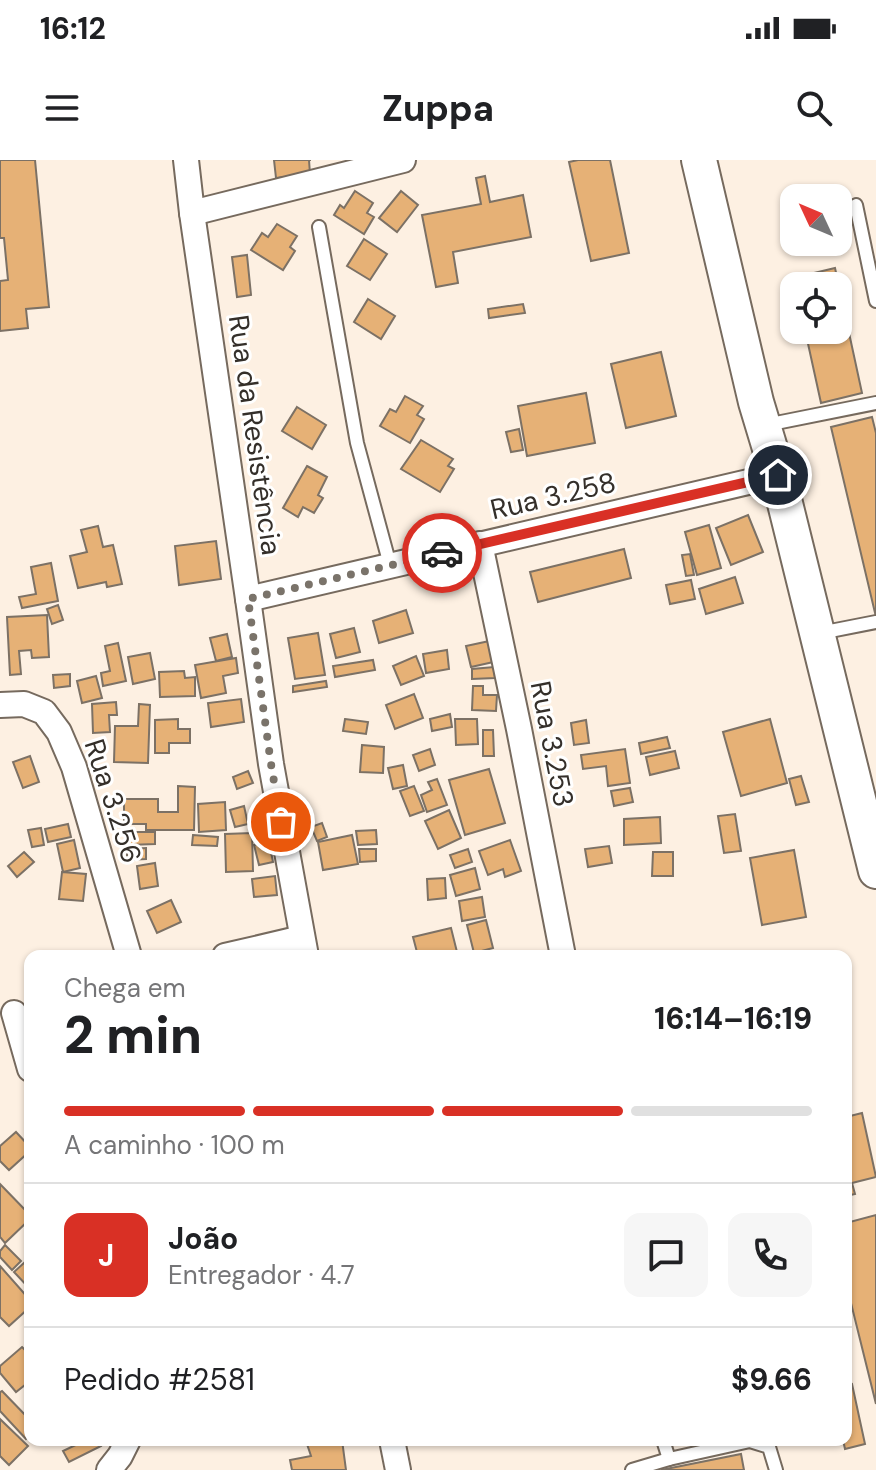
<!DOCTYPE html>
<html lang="pt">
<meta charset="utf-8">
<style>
body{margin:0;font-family:"DM Sans",sans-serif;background:#f6f6f6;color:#202124;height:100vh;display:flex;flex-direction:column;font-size:30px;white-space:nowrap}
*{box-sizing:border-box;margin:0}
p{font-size:26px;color:#757577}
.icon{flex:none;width:44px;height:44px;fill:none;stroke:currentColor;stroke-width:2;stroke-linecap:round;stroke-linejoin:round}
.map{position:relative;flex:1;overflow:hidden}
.panel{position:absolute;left:24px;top:790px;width:828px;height:496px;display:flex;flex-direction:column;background:#fff;border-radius:16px;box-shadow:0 2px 6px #0004}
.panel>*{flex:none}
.needle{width:52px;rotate:314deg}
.fabs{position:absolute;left:780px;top:24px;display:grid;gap:16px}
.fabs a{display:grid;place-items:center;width:72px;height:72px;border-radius:16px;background:#fff;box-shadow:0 2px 6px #0004;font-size:40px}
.pin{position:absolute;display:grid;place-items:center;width:68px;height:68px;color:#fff;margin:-34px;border:4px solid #fff;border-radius:50%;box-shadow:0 2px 8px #0007}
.courier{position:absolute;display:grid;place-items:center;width:80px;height:80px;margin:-40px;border:6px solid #d93025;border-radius:50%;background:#fff;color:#222;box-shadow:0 2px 10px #0007}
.headline em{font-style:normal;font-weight:800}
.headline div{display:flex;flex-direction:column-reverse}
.headline{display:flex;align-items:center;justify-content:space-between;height:136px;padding:0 40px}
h1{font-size:52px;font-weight:800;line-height:60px}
.bar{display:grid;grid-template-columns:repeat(4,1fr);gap:12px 8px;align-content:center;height:96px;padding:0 40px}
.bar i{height:10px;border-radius:6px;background:#e0e0e0}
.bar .current{background:#d93025}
.bar p{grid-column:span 4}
.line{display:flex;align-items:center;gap:20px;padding:0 40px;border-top:2px solid #e0e0e0}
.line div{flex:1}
.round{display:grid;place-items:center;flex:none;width:84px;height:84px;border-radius:16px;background:#f6f6f6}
.status{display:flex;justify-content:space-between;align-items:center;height:56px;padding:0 40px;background:#fff;direction:ltr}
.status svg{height:22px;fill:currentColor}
header{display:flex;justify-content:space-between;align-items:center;height:104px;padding:0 40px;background:#fff;font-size:36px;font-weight:800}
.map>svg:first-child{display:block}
.building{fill:#e6b176;stroke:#7c7165;stroke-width:2}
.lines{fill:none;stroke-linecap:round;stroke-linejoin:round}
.service-casing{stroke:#766a5e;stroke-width:16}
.minor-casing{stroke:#766a5e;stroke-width:28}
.secondary-casing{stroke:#766a5e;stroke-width:38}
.service{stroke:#fff;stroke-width:12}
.minor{stroke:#fff;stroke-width:24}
.secondary{stroke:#fff;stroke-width:34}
.done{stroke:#7a736a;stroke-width:8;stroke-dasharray:0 14.4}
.route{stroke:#d93025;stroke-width:10}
.labels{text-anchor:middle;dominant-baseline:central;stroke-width:6;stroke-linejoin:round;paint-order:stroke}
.street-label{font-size:28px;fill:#342f2a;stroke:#fff}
</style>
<div class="status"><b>16:12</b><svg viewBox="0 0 49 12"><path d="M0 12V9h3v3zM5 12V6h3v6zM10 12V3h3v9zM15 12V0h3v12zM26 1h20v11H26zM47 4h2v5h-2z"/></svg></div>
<header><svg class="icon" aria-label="menu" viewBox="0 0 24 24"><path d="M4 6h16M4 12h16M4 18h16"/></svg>Zuppa<svg class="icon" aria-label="search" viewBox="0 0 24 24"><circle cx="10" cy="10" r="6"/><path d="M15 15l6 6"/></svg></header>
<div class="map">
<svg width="876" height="1310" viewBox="0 0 876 1310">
<rect width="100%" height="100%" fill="#fdf0e2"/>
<!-- building -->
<g class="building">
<polygon points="0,0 35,0 49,147 26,149 28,168 0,171 0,121 8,120 4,78 0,78"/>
<polygon points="274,0 311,0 309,0 310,14 276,18"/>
<polygon points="578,0 610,0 629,93 591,101 569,2"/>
<polygon points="485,16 490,42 523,35 531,77 453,92 458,123 436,127 422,55 481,44 476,18"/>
<polygon points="355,31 373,43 367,53 374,57 364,74 334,55 340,45 344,48"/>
<polygon points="401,31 418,45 397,72 379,58"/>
<polygon points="277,64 297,76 290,87 295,91 283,110 251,90 262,73 268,77"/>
<polygon points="364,79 387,94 370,120 347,106"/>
<polygon points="247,95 251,135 237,137 232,97"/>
<polygon points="835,108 862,233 821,243 805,170 838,170 838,126 795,126 793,118"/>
<polygon points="368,139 395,156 381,179 354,162"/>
<polygon points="523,144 525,153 489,158 488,149"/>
<polygon points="661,192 676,256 626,268 611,204"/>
<polygon points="586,233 595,283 527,296 518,246"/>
<polygon points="405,236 423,246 417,255 424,259 410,283 380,266 390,249 396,252"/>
<polygon points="297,247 326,265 312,289 282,271"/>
<polygon points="872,257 876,273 876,457 831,267"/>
<polygon points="519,269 523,290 511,292 506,272"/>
<polygon points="421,280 453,299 448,306 454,309 440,332 401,309"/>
<polygon points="307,306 327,317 318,335 323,338 314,353 303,347 298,357 283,348"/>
<polygon points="748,355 763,392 731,405 716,368"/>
<polygon points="709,365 721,408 697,415 685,372"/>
<polygon points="98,366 103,387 113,385 122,424 107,427 106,422 78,428 70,396 87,392 81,370"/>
<polygon points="216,381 221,419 179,425 175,386"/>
<polygon points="624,389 631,418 538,442 530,412"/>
<polygon points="690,394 694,415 686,416 682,395"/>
<polygon points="51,403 58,441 22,448 19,437 36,434 31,407"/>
<polygon points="735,417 743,443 706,454 699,429"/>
<polygon points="691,420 695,439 670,444 666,425"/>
<polygon points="58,445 63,460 52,464 47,449"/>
<polygon points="406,450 413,473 379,483 373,461"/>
<polygon points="47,455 49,497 32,498 31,490 19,491 21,514 10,515 7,457"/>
<polygon points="354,468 360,492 336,498 330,474"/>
<polygon points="318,473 325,515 295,519 288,478"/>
<polygon points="227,474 232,497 216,501 210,478"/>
<polygon points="494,480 498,501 471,507 466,486"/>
<polygon points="118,483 126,521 103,526 101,513 110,511 105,486"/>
<polygon points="447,490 449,509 426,513 423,494"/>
<polygon points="150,493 155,519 133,524 128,497"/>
<polygon points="416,496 424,516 401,525 393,506"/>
<polygon points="236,498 238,513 223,516 226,533 201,538 195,505"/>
<polygon points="373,500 375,510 335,517 333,506"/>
<polygon points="494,507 495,518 472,519 472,509"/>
<polygon points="184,511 185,518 195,517 195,536 160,537 159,512"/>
<polygon points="70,514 70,526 54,528 53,515"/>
<polygon points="96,516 102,538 82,543 77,521"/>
<polygon points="326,521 327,527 293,532 293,526"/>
<polygon points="473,526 483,526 483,535 497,535 496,551 472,550"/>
<polygon points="414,534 423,558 395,569 386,545"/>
<polygon points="241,539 244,562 211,567 208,543"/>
<polygon points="116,542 117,555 109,555 110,572 93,573 92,544"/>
<polygon points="139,544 150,545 148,603 114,602 115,566 138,566"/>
<polygon points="450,554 452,567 432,571 430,559"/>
<polygon points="178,559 178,569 190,569 190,583 169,583 169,593 155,593 155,560"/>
<polygon points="345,559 368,562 366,574 343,571"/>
<polygon points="455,559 477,559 478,584 456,585"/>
<polygon points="770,559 787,623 741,636 723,572"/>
<polygon points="586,560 589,583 574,585 571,563"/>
<polygon points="483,570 493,570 494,596 483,596"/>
<polygon points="667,577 670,588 641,594 639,583"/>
<polygon points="362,585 384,587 383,613 360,612"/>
<polygon points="430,589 435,605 419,611 413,595"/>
<polygon points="625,589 630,623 608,626 606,606 583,609 581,595"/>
<polygon points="675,591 679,608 650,615 646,597"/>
<polygon points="30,596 39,622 23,628 13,602"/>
<polygon points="403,605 407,626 393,629 388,608"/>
<polygon points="489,609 505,663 465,675 449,620"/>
<polygon points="248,611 253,623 237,629 233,617"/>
<polygon points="801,616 809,642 796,645 789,619"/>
<polygon points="437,619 447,645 427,652 421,635 432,630 428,622"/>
<polygon points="178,626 195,627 194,670 146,670 146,664 124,664 124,639 158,639 158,652 178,652"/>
<polygon points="414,626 424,651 410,656 400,631"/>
<polygon points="630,628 633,642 614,646 611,631"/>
<polygon points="225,642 226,670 199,672 198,644"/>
<polygon points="244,646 248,664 235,667 230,650"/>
<polygon points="449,650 461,678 438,689 425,661"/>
<polygon points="735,654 741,691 724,693 718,656"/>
<polygon points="660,657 661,683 624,685 624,659"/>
<polygon points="322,663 327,677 317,681 311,667"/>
<polygon points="68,664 71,677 48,682 45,669"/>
<polygon points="41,668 44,685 32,687 28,670"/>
<polygon points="376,670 377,684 358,685 356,671"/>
<polygon points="128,672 155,672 155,684 128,685"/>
<polygon points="252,673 253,711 226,712 225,674"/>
<polygon points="193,675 218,677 217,686 192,685"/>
<polygon points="352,675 358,704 323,710 318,682"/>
<polygon points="74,680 80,708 63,712 57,684"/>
<polygon points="510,680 521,711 505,717 503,709 488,715 479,691"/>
<polygon points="269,682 273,702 259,705 254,685"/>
<polygon points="609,686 612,703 588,707 585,689"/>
<polygon points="146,688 146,699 127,700 127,689"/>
<polygon points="359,689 376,689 376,701 360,702"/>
<polygon points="468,689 472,702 455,708 450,695"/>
<polygon points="794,690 806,757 762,765 750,698"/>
<polygon points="24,692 34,702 17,717 8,706"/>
<polygon points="653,692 673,692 673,716 652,716"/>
<polygon points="155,703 158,726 140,729 137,706"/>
<polygon points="475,708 480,729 456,736 450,715"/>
<polygon points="62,712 86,714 83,741 59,739"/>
<polygon points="275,716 277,735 254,737 252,719"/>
<polygon points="445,718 446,738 428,740 427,719"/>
<polygon points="482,737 485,757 462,761 459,741"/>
<polygon points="171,740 181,762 157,773 147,751"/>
<polygon points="486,760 493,788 474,793 467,765"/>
<polygon points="451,768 458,796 418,796 413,777"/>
<polygon points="862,953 876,1017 852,1023 855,1034 846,1036 846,957"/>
<polygon points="16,972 30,987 30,991 9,1010 0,1001 0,986"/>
<polygon points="0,1024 30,1055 30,1059 5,1083 0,1077"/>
<polygon points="876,1055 876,1244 846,1123 846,1063"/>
<polygon points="5,1085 21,1101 12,1110 0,1097 0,1091"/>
<polygon points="25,1102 30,1108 30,1129 14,1112"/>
<polygon points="0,1106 30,1140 30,1147 9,1166 0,1157"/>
<polygon points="22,1187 30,1195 30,1221 16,1232 0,1213 0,1206"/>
<polygon points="852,1224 865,1284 845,1289 843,1280 846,1280 846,1226"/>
<polygon points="2,1231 30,1260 30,1275 26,1279 0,1251 0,1232"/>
<polygon points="0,1259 28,1286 9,1305 0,1296"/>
<polygon points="86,1280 98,1280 101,1286 69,1302 63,1291"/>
<polygon points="322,1280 342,1280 346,1310 292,1310 290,1300 311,1296 306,1281 322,1282"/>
<polygon points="741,1294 744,1310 661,1310"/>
</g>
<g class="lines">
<!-- service casing -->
<g class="service-casing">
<g id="service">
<polyline points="856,45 876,141"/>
<polyline points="319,67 357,283 390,405"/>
<polyline points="766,265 876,243"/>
<polyline points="820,473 876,462"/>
<polyline points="663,1280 669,1299"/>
<polyline points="632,1310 669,1299 750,1281 769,1287 776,1310"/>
</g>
</g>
<!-- minor casing -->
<g class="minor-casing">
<g id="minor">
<polyline points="186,0 192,53 248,439 271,604 306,796"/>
<polyline points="192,53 403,0"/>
<polyline points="480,384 519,569 563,796"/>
<polyline points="248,439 778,315"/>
<polyline points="0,545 24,544 44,552 59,572 74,607 129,796"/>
<polyline points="225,796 302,778"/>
<polyline points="14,853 30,909"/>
<polyline points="392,1280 398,1310"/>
<polyline points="109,1310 120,1296 128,1280"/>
</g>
</g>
<!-- secondary casing -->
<g class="secondary-casing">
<polyline id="secondary" points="699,0 756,242 778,315 876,711"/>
</g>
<!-- service -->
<use href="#service" class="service"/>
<!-- minor -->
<use href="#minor" class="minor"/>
<!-- secondary -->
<use href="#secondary" class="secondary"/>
</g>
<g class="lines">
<!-- done -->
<polyline class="done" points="281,662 271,604 248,439 442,393"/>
<!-- route -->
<polyline class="route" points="442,393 778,315"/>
</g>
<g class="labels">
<!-- street labels -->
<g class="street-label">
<text transform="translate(255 275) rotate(82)">Rua da Resistência</text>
<text transform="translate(553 336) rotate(-13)">Rua 3.258</text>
<text transform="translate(552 584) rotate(79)">Rua 3.253</text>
<text transform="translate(113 641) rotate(72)">Rua 3.256</text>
</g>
</g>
</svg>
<div class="fabs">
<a><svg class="needle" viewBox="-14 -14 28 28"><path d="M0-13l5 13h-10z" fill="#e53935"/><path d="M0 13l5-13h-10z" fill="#757577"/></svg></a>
<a><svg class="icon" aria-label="locate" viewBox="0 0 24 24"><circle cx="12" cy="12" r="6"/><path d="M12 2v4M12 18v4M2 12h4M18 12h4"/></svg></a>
</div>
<div class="pin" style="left:281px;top:662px;background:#ea580c"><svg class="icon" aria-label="bag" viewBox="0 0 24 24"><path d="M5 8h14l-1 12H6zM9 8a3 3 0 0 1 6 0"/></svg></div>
<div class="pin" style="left:778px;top:315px;background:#1f2937"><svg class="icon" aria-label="home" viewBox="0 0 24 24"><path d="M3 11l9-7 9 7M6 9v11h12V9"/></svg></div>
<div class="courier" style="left:442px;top:393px"><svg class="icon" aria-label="car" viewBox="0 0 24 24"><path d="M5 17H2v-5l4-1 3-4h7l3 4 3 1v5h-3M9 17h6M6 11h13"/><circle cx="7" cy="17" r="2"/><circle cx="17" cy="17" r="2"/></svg></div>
<section class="panel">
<div class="headline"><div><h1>2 min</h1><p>Chega em</p></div><em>16:14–16:19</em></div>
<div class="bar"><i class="current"></i><i class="current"></i><i class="current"></i><i></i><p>A caminho · 100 m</p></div>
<div class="line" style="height:144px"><b class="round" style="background:#d93025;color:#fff">J</b><div><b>João</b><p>Entregador · 4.7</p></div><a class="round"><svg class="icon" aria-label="chat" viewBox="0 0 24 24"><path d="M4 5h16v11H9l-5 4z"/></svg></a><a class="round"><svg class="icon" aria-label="phone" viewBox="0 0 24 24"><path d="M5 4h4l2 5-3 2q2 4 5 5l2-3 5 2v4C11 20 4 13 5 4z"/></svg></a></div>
<div class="line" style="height:104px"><div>Pedido #2581</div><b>$9.66</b></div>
</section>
</div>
